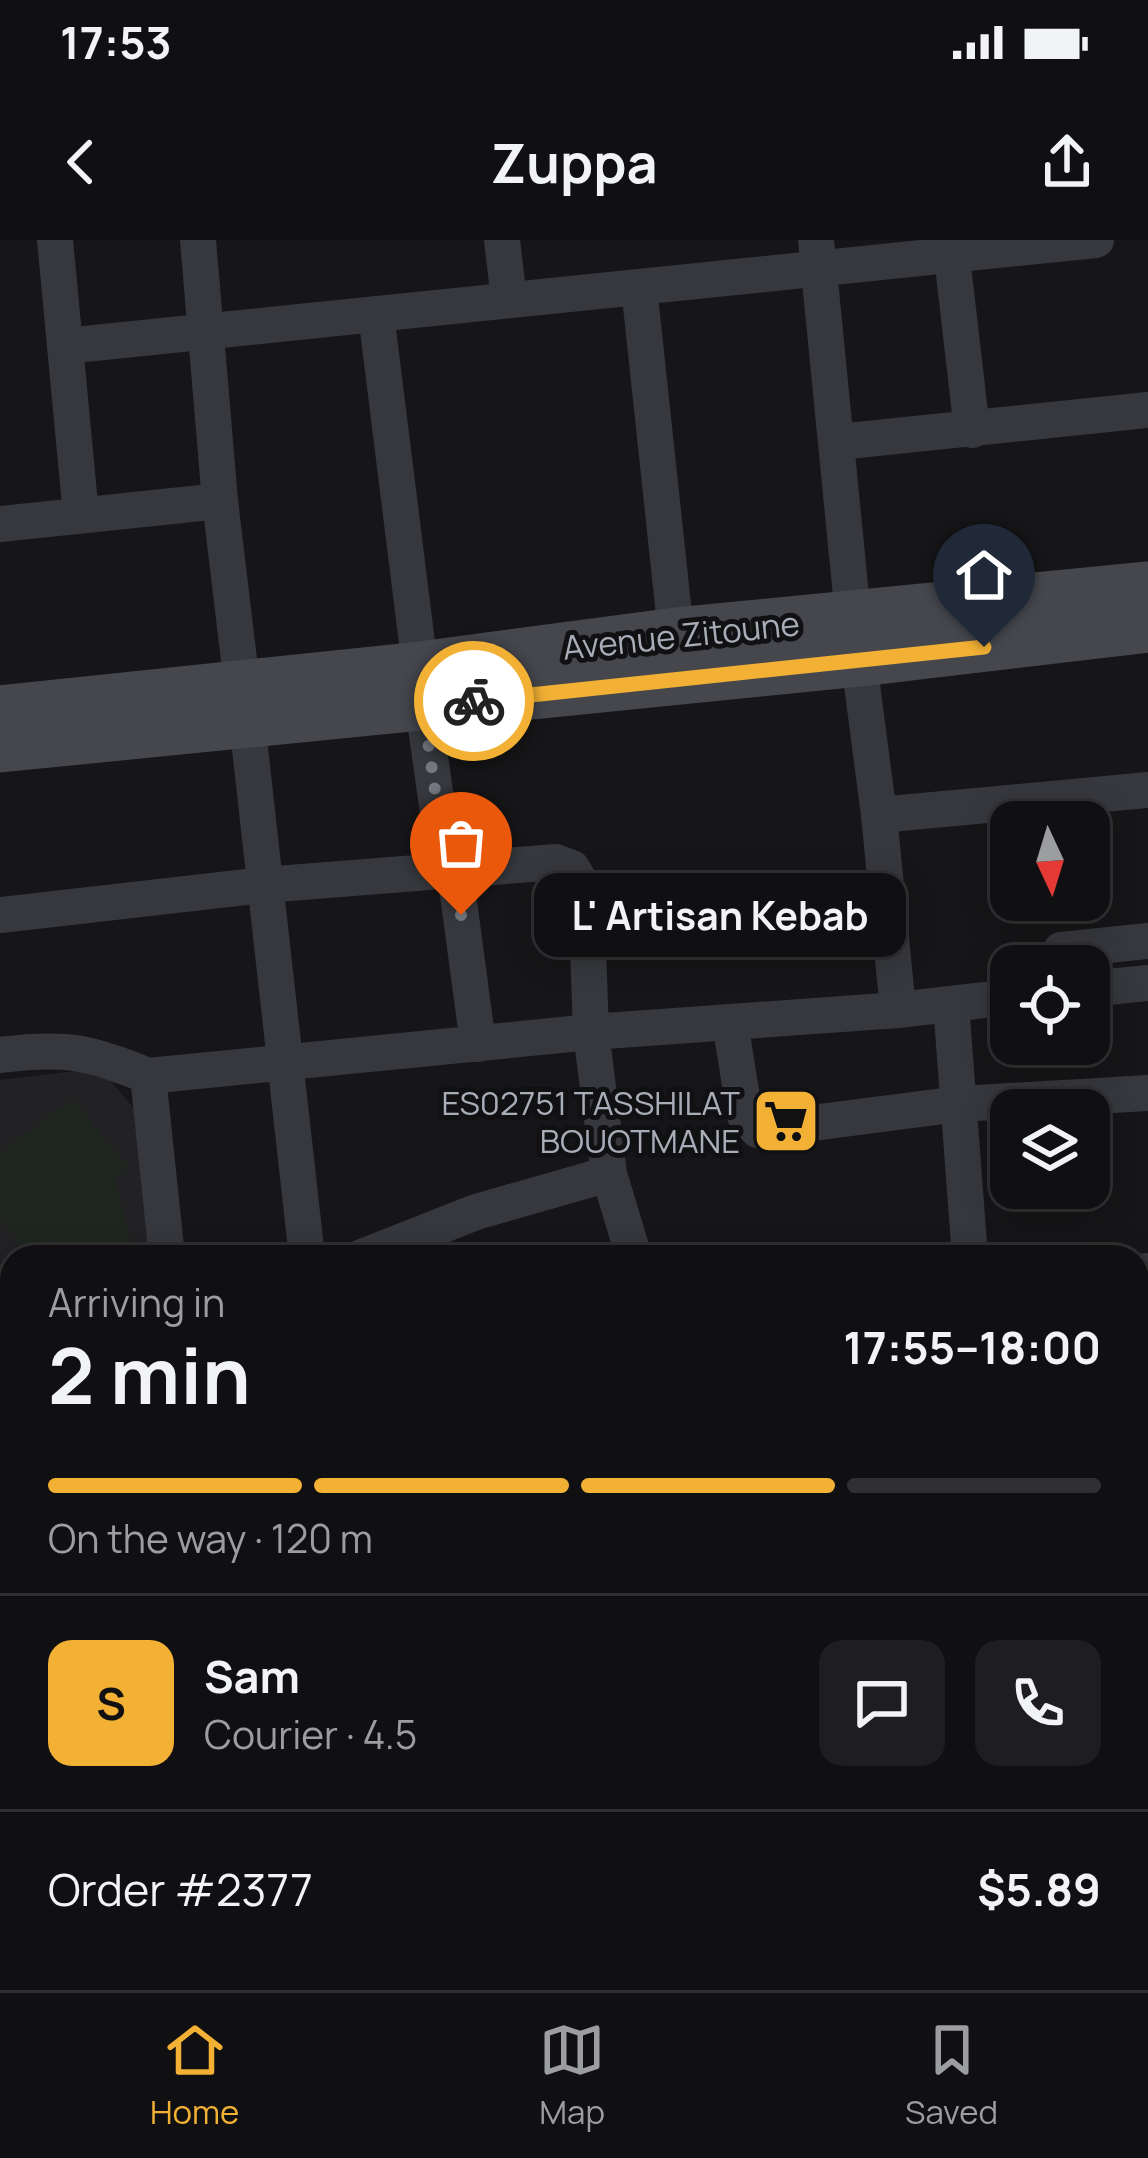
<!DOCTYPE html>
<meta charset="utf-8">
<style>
body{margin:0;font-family:Manrope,sans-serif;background:#1e1e20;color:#f1f3f6;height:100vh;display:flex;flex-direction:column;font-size:45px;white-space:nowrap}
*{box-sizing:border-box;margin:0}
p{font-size:39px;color:#9c9d9f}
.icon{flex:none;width:66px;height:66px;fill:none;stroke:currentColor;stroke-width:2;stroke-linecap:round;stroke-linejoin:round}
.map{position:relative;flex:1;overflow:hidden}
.drawer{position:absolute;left:0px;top:1005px;width:1149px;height:747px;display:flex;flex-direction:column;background:#101012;border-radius:36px 36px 0 0;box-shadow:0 6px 30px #0003,0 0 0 3px #303032}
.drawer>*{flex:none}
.needle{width:78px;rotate:176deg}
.fabs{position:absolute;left:990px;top:561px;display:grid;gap:24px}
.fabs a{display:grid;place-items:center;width:120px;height:120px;border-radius:24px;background:#101012;box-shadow:0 6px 30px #0003,0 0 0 3px #303032;font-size:60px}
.pin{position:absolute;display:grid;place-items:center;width:102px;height:102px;color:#fff;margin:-123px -51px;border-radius:50% 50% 50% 0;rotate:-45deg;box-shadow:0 0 12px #0007}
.pin .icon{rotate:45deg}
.courier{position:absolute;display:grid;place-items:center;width:120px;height:120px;margin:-60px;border:9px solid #f2b134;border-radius:50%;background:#fff;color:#222;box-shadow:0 3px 15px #0007}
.bubble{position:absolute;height:84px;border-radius:24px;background:#101012;box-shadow:0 6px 30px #0003,0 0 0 3px #303032;font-size:39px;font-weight:700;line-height:84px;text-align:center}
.summary em{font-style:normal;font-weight:700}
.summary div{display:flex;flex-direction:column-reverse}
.summary{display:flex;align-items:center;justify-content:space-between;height:204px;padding:0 48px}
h1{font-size:78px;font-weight:700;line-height:90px}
.bar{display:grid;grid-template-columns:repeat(4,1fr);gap:18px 12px;align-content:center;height:144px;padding:0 48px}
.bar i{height:15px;border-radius:9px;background:#303032}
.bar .current{background:#f2b134}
.bar p{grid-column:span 4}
.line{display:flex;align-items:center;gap:30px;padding:0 48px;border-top:3px solid #303032}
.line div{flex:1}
.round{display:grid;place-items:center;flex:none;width:126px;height:126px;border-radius:24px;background:#1e1e20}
.status{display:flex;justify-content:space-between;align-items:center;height:84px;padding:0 60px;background:#101012;direction:ltr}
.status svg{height:33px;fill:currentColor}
header{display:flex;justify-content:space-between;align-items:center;height:156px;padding:0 48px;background:#101012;font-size:54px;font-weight:700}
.tabs{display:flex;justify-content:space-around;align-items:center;height:168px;border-top:3px solid #303032;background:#101012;font-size:33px;color:#9c9d9f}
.tabs a{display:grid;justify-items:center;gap:6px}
.tabs .current{color:#f2b134}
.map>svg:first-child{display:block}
.built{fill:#222225}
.pitch{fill:#1e261f}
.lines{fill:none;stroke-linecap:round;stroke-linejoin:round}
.street{stroke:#37383d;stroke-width:36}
.secondary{stroke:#45474d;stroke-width:51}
.done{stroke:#757880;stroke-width:12;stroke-dasharray:0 21.6}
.route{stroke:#f2b134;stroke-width:15}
.labels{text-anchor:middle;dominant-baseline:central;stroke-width:10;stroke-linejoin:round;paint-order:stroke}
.street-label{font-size:33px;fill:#a8adb8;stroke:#111113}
.poi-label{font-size:33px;fill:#a8adb8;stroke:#111113;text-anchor:end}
</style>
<div class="status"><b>17:53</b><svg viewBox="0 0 49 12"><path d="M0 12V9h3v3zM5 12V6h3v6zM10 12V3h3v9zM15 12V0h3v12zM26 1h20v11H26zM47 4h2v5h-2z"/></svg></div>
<header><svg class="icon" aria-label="back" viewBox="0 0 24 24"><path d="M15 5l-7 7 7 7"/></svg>Zuppa<svg class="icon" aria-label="share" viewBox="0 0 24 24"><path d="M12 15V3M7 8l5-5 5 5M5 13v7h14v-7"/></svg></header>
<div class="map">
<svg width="1148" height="1750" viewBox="0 0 1148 1750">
<rect width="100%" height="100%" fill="#161618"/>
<!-- built -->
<polygon class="built" points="100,828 137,872 152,1017 12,1017 12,1137 0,1123 0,840"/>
<!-- pitch -->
<polygon class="pitch" points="72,859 128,927 115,938 134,1017 30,1017 0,977 0,913"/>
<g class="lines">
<!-- street -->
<g class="street">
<polyline points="55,0 81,275"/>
<polyline points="198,0 220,261 242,445"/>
<polyline points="502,0 509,60"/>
<polyline points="816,0 853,376 879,575 1148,550"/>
<polyline points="950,0 972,190"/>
<polyline points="639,47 676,393"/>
<polyline points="376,74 420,427"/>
<polyline points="65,106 1096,0"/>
<polyline points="838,202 1148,170"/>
<polyline points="0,284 220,261"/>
<polyline points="423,466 440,587 455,632 478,804"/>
<polyline points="247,482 307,1017"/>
<polyline points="879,575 898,770"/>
<polyline points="0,675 264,645 556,622 572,628 586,652 591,792 609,934 634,1017"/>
<polyline points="1057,726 1061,710 1148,701"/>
<polyline points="1089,749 1148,743"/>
<polyline points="951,764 970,1017"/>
<polyline points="730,782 745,876 758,890 959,864 1148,853"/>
<path d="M0,815c64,-8 88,-4 148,21l443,-44 307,-22 113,-13"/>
<polyline points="148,836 167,1017"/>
<polyline points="362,1017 476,972 609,934"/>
<polyline points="1137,1032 1148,1031"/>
<polyline points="0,1160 12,1168"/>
<polyline points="1137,1198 1148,1197"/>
<polyline points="1137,1321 1148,1244"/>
<polyline points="0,1438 12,1452"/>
<polyline points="1137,1636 1148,1639"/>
<polyline points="17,1740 46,1750"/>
<polyline points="261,1740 269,1750"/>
<polyline points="806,1740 808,1750"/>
<polyline points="1037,1750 1040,1740"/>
</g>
<!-- secondary -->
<g class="secondary">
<polyline points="0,471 420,427 676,393 1148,347"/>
<polyline points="0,507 861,421 1148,387"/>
</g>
</g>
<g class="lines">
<!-- done -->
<polyline class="done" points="461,675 455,632 440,586 423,466 474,461"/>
<!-- route -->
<polyline class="route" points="474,461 984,407"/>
</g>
<!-- icons -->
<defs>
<g id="supermarket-square" transform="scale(3.45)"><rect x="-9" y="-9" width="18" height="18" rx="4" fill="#f2b134" stroke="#111113"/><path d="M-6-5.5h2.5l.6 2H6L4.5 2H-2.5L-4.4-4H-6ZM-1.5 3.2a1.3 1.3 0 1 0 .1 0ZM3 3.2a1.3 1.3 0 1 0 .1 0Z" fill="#111"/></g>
</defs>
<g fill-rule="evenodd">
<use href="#supermarket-square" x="786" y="881"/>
</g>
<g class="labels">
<!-- street labels -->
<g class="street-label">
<text transform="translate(681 395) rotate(-6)">Avenue Zitoune</text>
</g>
<!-- poi labels -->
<g class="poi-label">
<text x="740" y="862">ES02751 TASSHILAT<tspan x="740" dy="38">BOUOTMANE</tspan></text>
</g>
</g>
</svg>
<div class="fabs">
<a><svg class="needle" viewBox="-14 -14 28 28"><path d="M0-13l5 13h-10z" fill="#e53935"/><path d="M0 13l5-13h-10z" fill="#9c9d9f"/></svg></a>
<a><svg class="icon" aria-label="locate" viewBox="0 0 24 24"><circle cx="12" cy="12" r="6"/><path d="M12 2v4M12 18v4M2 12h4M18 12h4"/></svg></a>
<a><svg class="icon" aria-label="layers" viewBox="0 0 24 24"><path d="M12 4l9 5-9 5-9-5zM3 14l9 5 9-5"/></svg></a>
</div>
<div class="pin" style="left:461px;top:675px;background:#ea580c"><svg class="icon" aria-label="bag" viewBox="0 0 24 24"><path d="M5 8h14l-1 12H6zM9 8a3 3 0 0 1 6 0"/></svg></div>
<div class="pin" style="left:984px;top:407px;background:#1f2937"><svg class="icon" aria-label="home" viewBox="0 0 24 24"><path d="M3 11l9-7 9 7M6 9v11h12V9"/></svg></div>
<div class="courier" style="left:474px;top:461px"><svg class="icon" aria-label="bike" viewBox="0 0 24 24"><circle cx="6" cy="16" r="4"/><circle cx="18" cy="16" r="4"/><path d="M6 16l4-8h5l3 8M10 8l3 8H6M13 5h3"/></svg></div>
<div class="bubble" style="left:534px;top:633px;width:372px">L' Artisan Kebab</div>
<section class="drawer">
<div class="summary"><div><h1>2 min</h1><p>Arriving in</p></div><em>17:55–18:00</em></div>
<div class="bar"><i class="current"></i><i class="current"></i><i class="current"></i><i></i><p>On the way · 120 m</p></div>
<div class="line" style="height:216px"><b class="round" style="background:#f2b134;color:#111">S</b><div><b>Sam</b><p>Courier · 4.5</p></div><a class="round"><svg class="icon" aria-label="chat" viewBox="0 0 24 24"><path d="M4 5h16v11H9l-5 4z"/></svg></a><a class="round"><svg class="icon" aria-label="phone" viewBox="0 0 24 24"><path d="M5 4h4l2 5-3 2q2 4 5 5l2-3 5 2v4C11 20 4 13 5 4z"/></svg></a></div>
<div class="line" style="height:156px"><div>Order #2377</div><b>$5.89</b></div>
</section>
</div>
<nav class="tabs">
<a class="current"><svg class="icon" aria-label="home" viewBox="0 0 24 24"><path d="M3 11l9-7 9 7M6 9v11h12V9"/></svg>Home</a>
<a><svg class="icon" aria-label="map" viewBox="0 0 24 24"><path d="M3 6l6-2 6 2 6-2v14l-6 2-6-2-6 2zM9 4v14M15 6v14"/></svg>Map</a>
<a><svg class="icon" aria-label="saved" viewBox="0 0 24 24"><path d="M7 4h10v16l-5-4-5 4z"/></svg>Saved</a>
</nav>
